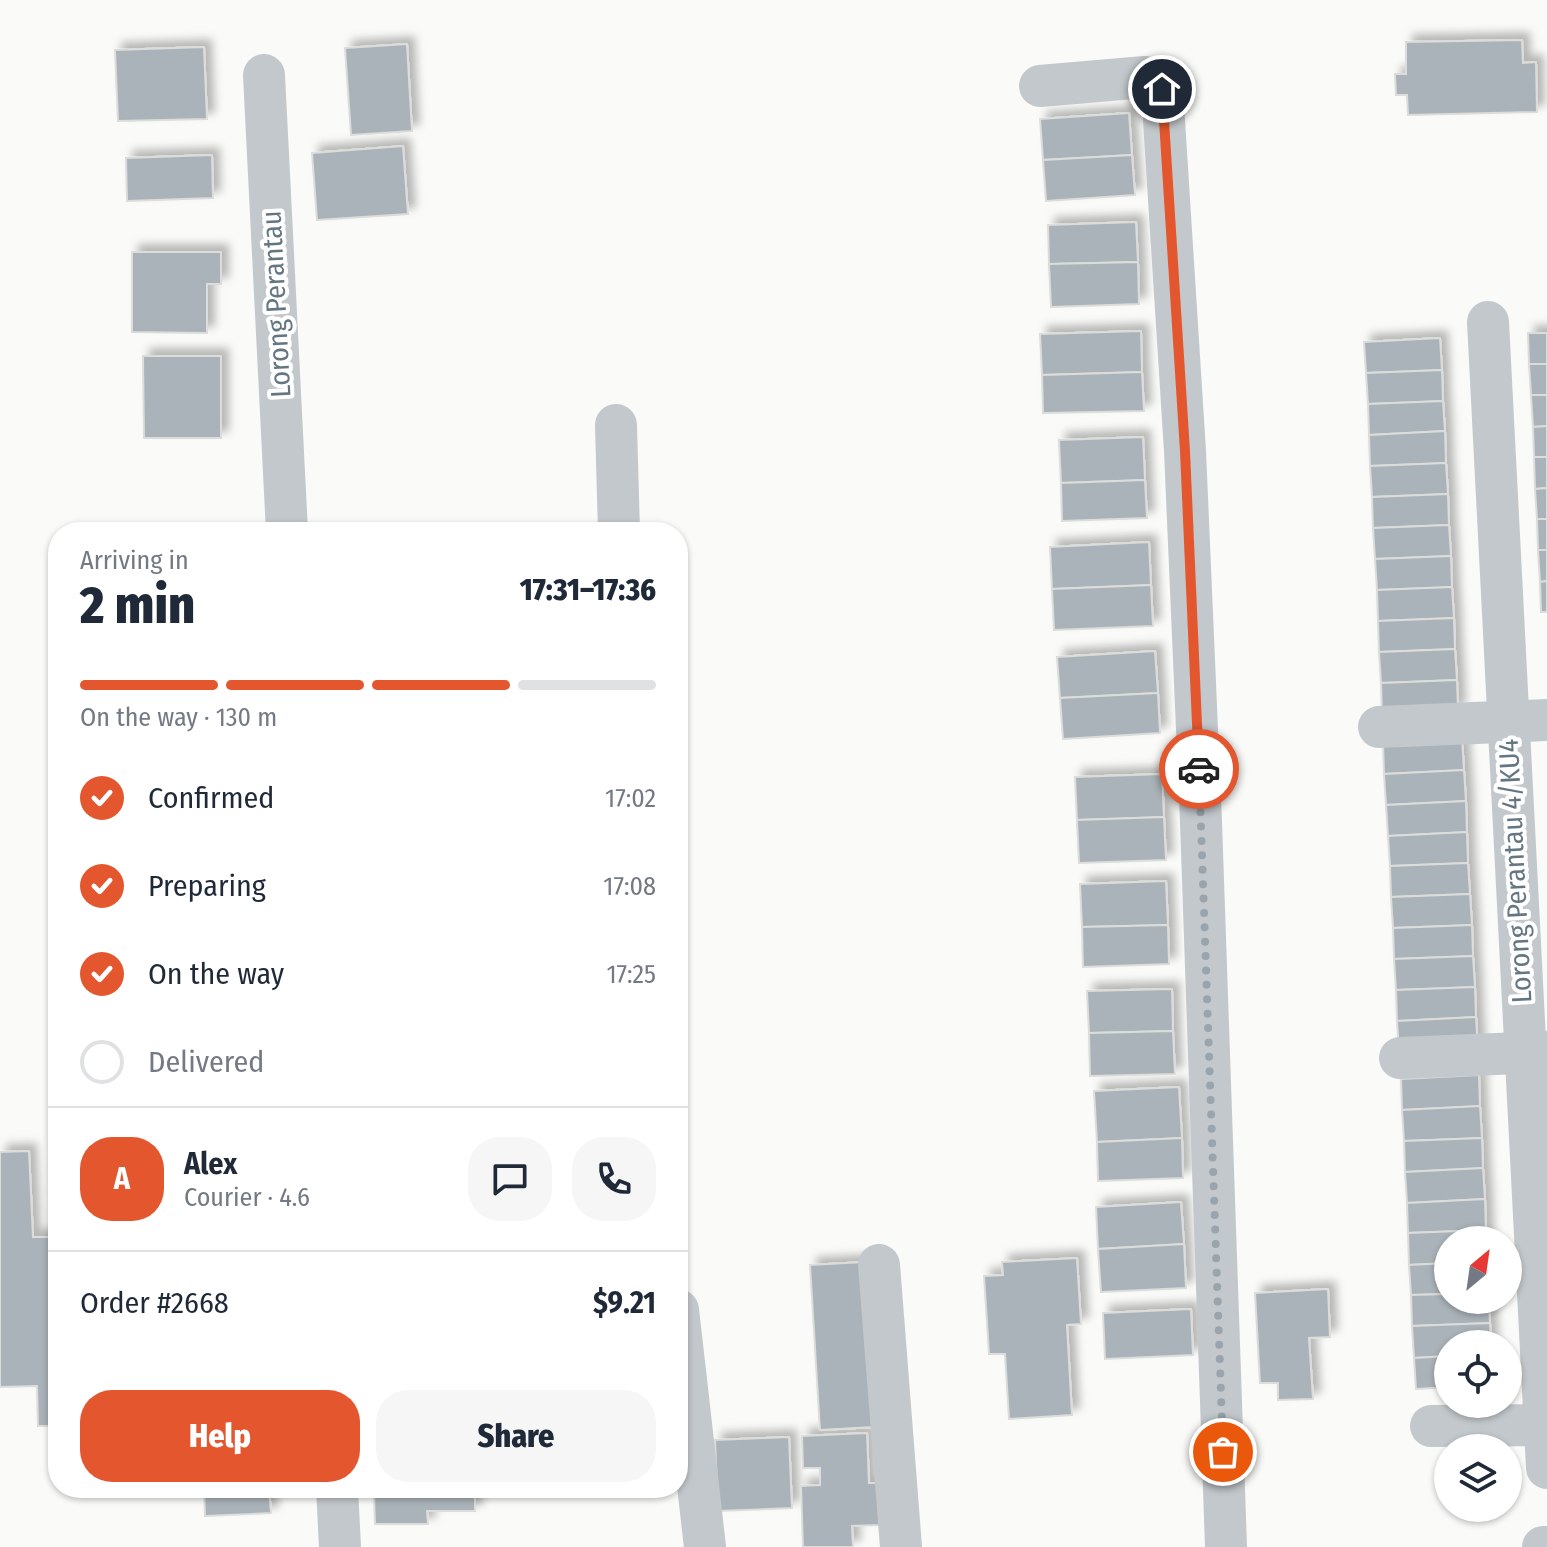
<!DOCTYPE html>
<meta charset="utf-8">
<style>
body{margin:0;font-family:"Fira Sans Condensed",sans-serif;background:#f6f6f7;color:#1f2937;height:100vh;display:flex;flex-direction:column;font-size:30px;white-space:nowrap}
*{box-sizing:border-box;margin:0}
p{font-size:26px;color:#747a83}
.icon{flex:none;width:44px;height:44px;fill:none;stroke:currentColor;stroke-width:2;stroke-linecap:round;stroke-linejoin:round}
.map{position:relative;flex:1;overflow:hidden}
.panel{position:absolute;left:48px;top:522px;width:640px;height:976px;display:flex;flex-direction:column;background:#fff;border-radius:32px;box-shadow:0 2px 6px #0004}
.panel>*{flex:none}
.needle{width:52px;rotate:29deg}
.fabs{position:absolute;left:1434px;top:1226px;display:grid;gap:16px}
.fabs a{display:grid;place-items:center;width:88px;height:88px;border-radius:50%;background:#fff;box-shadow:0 2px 6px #0004;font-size:40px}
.pin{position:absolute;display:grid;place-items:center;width:68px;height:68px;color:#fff;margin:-34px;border:4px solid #fff;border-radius:50%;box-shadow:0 2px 8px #0007}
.courier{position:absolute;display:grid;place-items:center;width:80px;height:80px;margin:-40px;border:6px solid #e4572e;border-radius:50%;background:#fff;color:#222;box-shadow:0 2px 10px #0007}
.head em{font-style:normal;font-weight:800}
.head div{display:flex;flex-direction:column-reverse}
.head{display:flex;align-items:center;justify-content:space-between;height:136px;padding:0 32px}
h1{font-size:52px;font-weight:800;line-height:60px}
.bar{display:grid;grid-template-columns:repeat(4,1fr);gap:12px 8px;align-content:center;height:96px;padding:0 32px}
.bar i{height:10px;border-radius:6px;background:#e0e1e3}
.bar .current{background:#e4572e}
.bar p{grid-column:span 4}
.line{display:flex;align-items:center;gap:20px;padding:0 32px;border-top:2px solid #e0e1e3}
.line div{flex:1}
.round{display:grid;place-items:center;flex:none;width:84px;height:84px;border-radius:32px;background:#f6f6f7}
ol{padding:0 32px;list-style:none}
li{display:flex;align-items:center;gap:24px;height:88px}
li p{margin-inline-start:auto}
li .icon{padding:8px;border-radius:50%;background:#e4572e;color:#fff;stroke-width:4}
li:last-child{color:#747a83}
li i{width:44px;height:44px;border:4px solid #e0e1e3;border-radius:50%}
.cta{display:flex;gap:16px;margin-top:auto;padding:16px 32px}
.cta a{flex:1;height:92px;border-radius:32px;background:#e4572e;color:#fff;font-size:32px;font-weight:800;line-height:92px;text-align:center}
.cta a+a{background:#f6f6f7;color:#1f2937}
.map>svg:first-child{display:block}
.building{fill:#aab3b9;stroke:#dcdcda;stroke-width:2;filter:url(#shadow)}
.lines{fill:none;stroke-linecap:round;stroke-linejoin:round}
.minor{stroke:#c3c8cc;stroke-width:42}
.done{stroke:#99a4ac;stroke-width:8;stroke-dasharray:0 14.4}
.route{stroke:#e4572e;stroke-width:10}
.labels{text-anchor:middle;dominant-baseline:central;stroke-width:8;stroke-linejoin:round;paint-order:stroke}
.street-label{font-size:28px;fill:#657683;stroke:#fff}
</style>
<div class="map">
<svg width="1547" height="1547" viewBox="0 0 1547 1547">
<defs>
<filter id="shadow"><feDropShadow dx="7" dy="-7" stdDeviation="4" flood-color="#0004"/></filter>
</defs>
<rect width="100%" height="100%" fill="#fafaf8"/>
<!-- building -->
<g class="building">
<polygon points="1522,40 1523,63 1536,62 1537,112 1408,115 1407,95 1396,95 1395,74 1406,74 1406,42"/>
<polygon points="407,44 412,131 351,135 345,48"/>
<polygon points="204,47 207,119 118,121 115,50"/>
<polygon points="1129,113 1132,155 1043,160 1040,119"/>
<polygon points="403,146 408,214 317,220 312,153"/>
<polygon points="212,155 213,198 127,201 126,158"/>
<polygon points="1132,155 1135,195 1046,201 1043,160"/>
<polygon points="1136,222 1138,262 1049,264 1048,225"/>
<polygon points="132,252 221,252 221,284 207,284 207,333 132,332"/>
<polygon points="1138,262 1139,304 1051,307 1049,264"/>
<polygon points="1141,331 1142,372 1042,375 1040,334"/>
<polygon points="1528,333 1547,333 1547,364 1529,364"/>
<polygon points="1440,338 1442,370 1366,373 1364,342"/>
<polygon points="143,356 221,356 221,438 144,438"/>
<polygon points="1529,364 1547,364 1547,395 1531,395"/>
<polygon points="1442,370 1443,401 1368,404 1366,373"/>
<polygon points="1142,372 1144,411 1043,413 1042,375"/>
<polygon points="1531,395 1547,395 1547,426 1533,427"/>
<polygon points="1443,401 1445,431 1369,435 1368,404"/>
<polygon points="1547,426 1547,457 1534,457 1533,427"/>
<polygon points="1445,431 1446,463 1370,466 1369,435"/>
<polygon points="1143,437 1145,480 1061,483 1059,440"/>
<polygon points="1534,457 1547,457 1547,488 1535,489"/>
<polygon points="1446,463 1448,494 1372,497 1370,466"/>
<polygon points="1145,480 1147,518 1062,521 1061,483"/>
<polygon points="1547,488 1547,519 1537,519 1535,489"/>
<polygon points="1448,494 1449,525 1373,528 1372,497"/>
<polygon points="1537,519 1547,519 1547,550 1538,550"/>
<polygon points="1449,525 1451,556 1375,559 1373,528"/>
<polygon points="1149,542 1151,585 1052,589 1050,547"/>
<polygon points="1538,550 1547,550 1547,581 1540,582"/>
<polygon points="1451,556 1452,587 1377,590 1375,559"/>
<polygon points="1547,581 1547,612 1541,612 1540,582"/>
<polygon points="1151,585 1153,626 1054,630 1052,589"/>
<polygon points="1452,587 1454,618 1378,621 1377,590"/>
<polygon points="1454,618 1455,649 1379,652 1378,621"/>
<polygon points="1455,649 1457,680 1381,683 1379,652"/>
<polygon points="1155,651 1158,693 1060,698 1057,657"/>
<polygon points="1457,680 1458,711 1382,714 1381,683"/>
<polygon points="1158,693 1160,733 1063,739 1060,698"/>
<polygon points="1462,739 1464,770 1384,774 1383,742"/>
<polygon points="1464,770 1466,801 1386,805 1384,774"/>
<polygon points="1162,774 1164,817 1077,820 1075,777"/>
<polygon points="1466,801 1467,832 1388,836 1386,805"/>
<polygon points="1164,817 1166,860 1079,863 1077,820"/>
<polygon points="1467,832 1468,863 1390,866 1388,836"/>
<polygon points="1468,863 1470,894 1391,897 1390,866"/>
<polygon points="1166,881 1168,925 1082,927 1080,884"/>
<polygon points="1470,894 1472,925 1393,928 1391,897"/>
<polygon points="1168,925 1169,964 1083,967 1082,927"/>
<polygon points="1472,925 1473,956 1394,959 1393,928"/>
<polygon points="1473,956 1475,987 1396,990 1394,959"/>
<polygon points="1475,987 1476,1017 1397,1021 1396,990"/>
<polygon points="1172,989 1173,1031 1089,1033 1087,991"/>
<polygon points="1476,1017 1478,1049 1399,1052 1397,1021"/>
<polygon points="1173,1031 1175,1074 1090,1076 1089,1033"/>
<polygon points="1479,1075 1480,1106 1402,1110 1401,1079"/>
<polygon points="1179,1087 1182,1138 1097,1142 1094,1091"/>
<polygon points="1480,1106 1482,1138 1404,1141 1402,1110"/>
<polygon points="1182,1138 1183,1178 1098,1181 1097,1142"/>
<polygon points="1482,1138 1483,1168 1405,1172 1404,1141"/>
<polygon points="29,1151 33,1237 58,1237 58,1426 38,1426 37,1386 0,1387 0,1152"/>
<polygon points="1483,1168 1485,1199 1407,1203 1405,1172"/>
<polygon points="1485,1199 1486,1230 1408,1233 1407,1203"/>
<polygon points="1181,1202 1184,1244 1098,1249 1096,1207"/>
<polygon points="1486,1230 1487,1240 1448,1240 1448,1263 1409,1265 1408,1233"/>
<polygon points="1184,1244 1186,1288 1101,1292 1098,1249"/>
<polygon points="1077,1258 1081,1324 1067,1325 1072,1415 1009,1419 1005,1354 989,1354 984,1276 1003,1275 1002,1262"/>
<polygon points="864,1262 874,1427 820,1430 810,1265"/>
<polygon points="1448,1263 1448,1294 1411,1295 1409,1265"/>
<polygon points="1328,1289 1330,1337 1309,1338 1313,1399 1278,1400 1278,1383 1260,1383 1255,1293"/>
<polygon points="1448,1294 1448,1300 1489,1300 1490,1323 1412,1326 1411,1295"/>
<polygon points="1191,1309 1193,1355 1105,1359 1103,1313"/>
<polygon points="1490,1323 1491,1344 1448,1344 1448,1356 1414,1358 1412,1326"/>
<polygon points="1448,1356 1448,1387 1416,1389 1414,1358"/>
<polygon points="867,1433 869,1483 879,1483 880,1525 852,1526 853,1547 803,1547 801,1486 820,1485 820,1468 803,1468 802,1436"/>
<polygon points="789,1437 792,1508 718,1511 715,1440"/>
<polygon points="204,1488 269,1488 271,1513 205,1516"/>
<polygon points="382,1488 475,1488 475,1511 427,1511 428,1524 375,1524 374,1495 382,1495"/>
</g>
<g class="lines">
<!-- minor -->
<g class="minor">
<polyline points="264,75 287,532"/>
<polyline points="1040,86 1145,77 1162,89 1185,451 1201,822 1226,1547"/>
<polyline points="1488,322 1547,1468"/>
<polyline points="616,425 619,532"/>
<polyline points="1379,727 1547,720"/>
<polyline points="1400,1058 1547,1052"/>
<polyline points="879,1265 901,1547"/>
<polyline points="678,1310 705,1547"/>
<polyline points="1431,1426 1547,1425"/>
<polyline points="337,1488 340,1547"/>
<polyline points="1543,1547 1547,1547"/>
</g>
</g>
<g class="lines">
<!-- done -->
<polyline class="done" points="1199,769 1223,1452"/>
<!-- route -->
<polyline class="route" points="1162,89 1185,451 1199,769"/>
</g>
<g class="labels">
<!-- street labels -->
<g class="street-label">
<text transform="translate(276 304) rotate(-93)">Lorong Perantau</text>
<text transform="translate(1515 871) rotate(-93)">Lorong Perantau 4/KU4</text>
</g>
</g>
</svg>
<div class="fabs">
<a><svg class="needle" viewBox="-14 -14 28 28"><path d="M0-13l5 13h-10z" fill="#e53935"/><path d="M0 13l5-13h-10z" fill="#747a83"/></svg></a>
<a><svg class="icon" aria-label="locate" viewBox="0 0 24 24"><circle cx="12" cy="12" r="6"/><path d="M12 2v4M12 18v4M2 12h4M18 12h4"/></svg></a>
<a><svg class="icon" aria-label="layers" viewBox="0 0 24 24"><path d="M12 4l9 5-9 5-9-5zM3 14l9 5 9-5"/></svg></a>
</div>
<div class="pin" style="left:1223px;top:1452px;background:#ea580c"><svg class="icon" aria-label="bag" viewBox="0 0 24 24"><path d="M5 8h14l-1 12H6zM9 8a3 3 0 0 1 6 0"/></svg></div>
<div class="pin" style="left:1162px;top:89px;background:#1f2937"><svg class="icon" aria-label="home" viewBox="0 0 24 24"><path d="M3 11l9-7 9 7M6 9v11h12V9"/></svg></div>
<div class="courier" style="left:1199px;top:769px"><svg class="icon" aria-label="car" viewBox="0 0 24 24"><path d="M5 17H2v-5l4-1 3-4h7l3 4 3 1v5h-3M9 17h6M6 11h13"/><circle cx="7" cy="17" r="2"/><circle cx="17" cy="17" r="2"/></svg></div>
<section class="panel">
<div class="head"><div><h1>2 min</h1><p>Arriving in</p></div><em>17:31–17:36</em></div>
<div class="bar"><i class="current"></i><i class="current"></i><i class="current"></i><i></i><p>On the way · 130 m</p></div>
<ol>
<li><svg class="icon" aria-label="check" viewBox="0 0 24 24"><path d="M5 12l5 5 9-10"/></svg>Confirmed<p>17:02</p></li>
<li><svg class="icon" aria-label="check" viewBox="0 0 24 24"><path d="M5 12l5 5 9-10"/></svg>Preparing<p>17:08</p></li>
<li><svg class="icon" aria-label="check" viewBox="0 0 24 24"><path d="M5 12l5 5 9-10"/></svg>On the way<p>17:25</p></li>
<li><i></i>Delivered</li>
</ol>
<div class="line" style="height:144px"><b class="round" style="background:#e4572e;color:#fff">A</b><div><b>Alex</b><p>Courier · 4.6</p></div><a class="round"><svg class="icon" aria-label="chat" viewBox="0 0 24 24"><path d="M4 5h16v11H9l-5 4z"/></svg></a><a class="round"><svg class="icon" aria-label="phone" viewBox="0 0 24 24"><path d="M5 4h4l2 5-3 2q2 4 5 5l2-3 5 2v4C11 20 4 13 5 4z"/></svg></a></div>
<div class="line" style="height:104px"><div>Order #2668</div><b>$9.21</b></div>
<div class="cta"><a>Help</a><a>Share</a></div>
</section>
</div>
